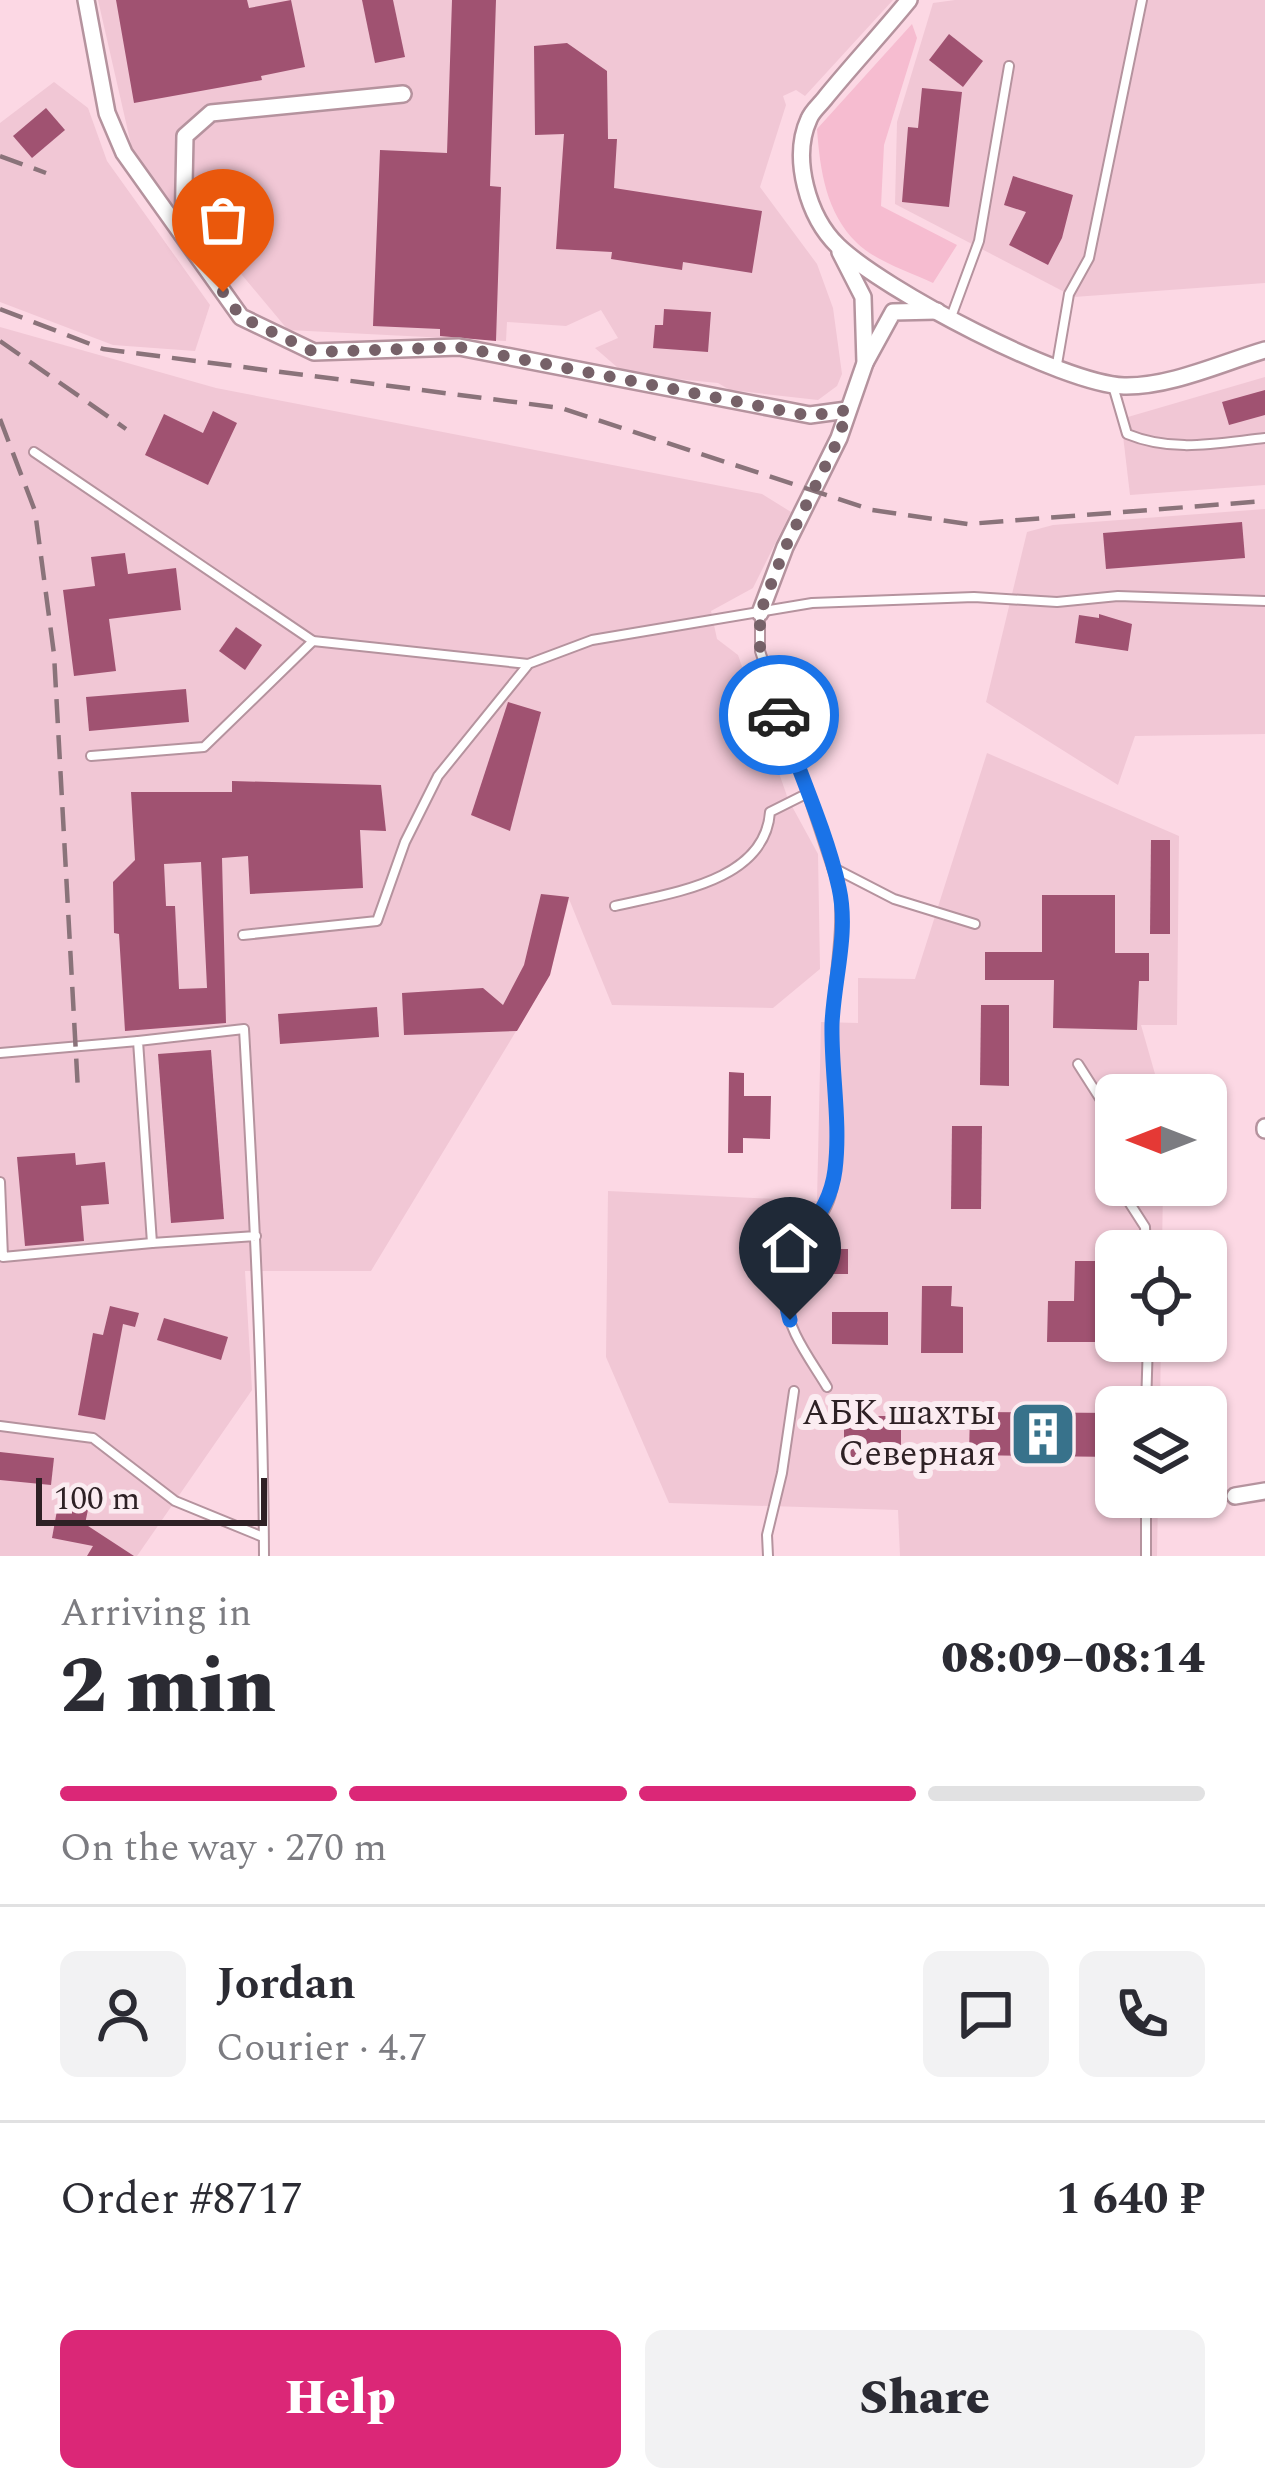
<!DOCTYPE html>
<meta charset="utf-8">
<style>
body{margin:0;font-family:Spectral,serif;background:#f2f2f3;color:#2b2b33;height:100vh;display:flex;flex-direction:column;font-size:45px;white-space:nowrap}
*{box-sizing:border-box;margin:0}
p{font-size:39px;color:#7c7c81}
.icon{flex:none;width:66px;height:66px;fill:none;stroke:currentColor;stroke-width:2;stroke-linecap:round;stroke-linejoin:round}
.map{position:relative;height:1556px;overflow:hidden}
.drawer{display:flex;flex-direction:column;background:#fff;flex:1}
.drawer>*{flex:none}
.needle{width:78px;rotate:270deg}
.controls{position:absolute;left:1095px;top:1074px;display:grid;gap:24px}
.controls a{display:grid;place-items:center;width:132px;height:132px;border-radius:18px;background:#fff;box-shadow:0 3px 9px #0004;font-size:60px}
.scale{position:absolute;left:36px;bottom:30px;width:231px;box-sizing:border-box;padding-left:12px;border:6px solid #2e2125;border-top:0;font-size:33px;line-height:42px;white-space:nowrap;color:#2e2125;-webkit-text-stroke:9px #fbecf1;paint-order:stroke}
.pin{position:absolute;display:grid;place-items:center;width:102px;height:102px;color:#fff;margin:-123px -51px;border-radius:50% 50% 50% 0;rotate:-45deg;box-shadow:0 0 12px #0007}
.pin .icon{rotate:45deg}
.courier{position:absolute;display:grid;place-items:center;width:120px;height:120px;margin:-60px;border:9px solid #1a73e8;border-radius:50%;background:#fff;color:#222;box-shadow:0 3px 15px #0007}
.overview em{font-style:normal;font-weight:800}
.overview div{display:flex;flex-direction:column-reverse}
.overview{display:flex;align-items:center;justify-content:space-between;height:204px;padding:0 60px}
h1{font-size:78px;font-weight:800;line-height:90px}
.bar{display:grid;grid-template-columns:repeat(4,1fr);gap:18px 12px;align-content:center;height:144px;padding:0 60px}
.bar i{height:15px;border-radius:9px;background:#e1e1e2}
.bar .selected{background:#db2777}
.bar p{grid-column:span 4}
.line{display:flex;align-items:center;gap:30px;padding:0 60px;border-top:3px solid #e1e1e2}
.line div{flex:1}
.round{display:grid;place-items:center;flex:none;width:126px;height:126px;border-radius:18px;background:#f2f2f3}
.primary-button{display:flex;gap:24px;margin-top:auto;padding:24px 60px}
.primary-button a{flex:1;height:138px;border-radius:18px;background:#db2777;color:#fff;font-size:48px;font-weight:800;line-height:138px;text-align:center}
.primary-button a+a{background:#f2f2f3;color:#2b2b33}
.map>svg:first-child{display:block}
.built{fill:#f1c7d5}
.green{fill:#f6bcd0}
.building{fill:#a05271;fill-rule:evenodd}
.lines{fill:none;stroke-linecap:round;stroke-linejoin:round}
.service-casing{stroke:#b5939e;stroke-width:12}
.minor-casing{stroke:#b5939e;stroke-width:20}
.service{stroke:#fff;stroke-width:8}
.minor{stroke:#fff;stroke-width:15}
.rail{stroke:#8a737a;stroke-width:4.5;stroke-dasharray:24 12;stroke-linecap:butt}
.done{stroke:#766168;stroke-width:12;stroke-dasharray:0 21.6}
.route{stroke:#1a73e8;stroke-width:15}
.labels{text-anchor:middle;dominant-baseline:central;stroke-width:12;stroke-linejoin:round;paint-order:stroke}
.poi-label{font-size:36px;fill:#2e2125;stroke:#fbecf1;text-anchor:end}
</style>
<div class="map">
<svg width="1265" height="1556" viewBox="0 0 1265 1556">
<rect width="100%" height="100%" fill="#fcd8e4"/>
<!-- built -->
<g class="built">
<polygon points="98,0 893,0 805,96 796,90 783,96 786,105 760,187 817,264 833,308 842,374 837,386 818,400 730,390 718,383 625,374 595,348 618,338 601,310 566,326 507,322 506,341 288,330 206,232 193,237 135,162"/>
<polygon points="955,0 1265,0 1265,283 1074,297 895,204 897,122 933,3"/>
<polygon points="54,82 88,108 107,161 210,305 195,351 113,345 0,302 0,123"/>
<polygon points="0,327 216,388 762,494 791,512 753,588 711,611 717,639 738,655 788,799 818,854 820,969 773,1008 612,1005 569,899 550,975 371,1271 245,1271 252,1390 137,1556 0,1556"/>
<polygon points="1265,377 1265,485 1130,495 1121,419"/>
<polygon points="1265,509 1265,734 1135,736 1118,785 986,702 1027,532 1053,525"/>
<polygon points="987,753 1179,836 1177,1025 1141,1025 1161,1095 1116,1095 1116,1185 1163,1185 1162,1251 1116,1251 1116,1341 1161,1341 1160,1407 1116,1407 1116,1497 1158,1497 1157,1556 900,1556 898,1510 669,1503 606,1357 608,1191 817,1201 821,1022 858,1023 858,978 915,979"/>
</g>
<!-- green -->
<path class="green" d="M912,24l5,14 -33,107 -3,61 76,39 -24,38c-23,-11 -58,-22 -76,-40 -31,-30 -37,-73 -40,-114z"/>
<!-- building -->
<g class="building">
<polygon points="116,0 247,0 249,8 291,0 305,67 261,76 262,80 134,103"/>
<polygon points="362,0 393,0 405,57 375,63"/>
<polygon points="452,0 496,0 490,186 501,187 496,341 440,336 440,329 373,326 380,150 447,153"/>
<polygon points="949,34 983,61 963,87 929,60"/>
<polygon points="567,43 607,71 608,139 617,139 614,188 762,211 752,273 683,262 682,270 611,259 612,252 556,249 564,134 535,135 534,46"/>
<polygon points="922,88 962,92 949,207 902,202 908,127 918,128"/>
<polygon points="46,108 65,130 32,158 13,136"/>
<polygon points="1013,176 1073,195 1062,238 1048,265 1009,245 1026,212 1004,205"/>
<polygon points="664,309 711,312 708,352 653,348 655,325 663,325"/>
<polygon points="1265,390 1265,415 1229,425 1222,402"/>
<polygon points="213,411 237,423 208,485 145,455 164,414 203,433"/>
<polygon points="1242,522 1245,558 1106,569 1103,533"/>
<polygon points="125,553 128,574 176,568 181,610 109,619 116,671 74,676 63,590 95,586 91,557"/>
<polygon points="1099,614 1132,624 1128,651 1075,643 1079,615 1099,618"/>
<polygon points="236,627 262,645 245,670 219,651"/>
<polygon points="186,689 189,722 89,731 86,697"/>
<polygon points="508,702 541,712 510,831 471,815"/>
<path d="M232,781l149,4 5,46 -26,-1 3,58 -113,6 -2,-38 -26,2 4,165 -101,8 -6,-97 -5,-1 -1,-51 22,-22 -4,-68h101zM201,862l6,126 -28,1 -4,-83h-9l-2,-42z"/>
<polygon points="1151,840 1170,840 1170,934 1150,934"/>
<polygon points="541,894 569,897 550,975 517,1031 404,1035 402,993 483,988 503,1005 524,965"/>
<polygon points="1042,895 1115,895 1115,953 1149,953 1149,981 1139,981 1137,1030 1053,1028 1054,980 985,980 985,952 1042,952"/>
<polygon points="981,1005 1009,1005 1009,1086 980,1085"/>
<polygon points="377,1007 379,1037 280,1044 278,1014"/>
<polygon points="211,1050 224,1219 171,1223 158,1054"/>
<polygon points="729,1072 744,1073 744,1096 771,1096 770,1139 743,1138 743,1153 728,1153"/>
<polygon points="952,1126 982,1126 981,1209 951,1209"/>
<polygon points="75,1153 76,1165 105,1162 109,1204 81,1206 84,1241 25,1246 17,1157"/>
<rect x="807" y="1249" width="41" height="25"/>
<polygon points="1075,1261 1116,1261 1116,1322 1110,1322 1110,1342 1047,1342 1048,1301 1074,1301"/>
<polygon points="922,1286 952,1286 951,1306 963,1307 963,1353 921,1353"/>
<polygon points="110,1306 139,1313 135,1327 123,1324 105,1420 78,1415 93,1333 103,1335"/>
<polygon points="832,1312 888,1312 888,1345 832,1344"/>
<polygon points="164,1318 228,1337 221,1360 157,1340"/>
<polygon points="970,1412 1116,1413 1116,1457 969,1455"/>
<rect x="844" y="1416" width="57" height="44"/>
<polygon points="0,1452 54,1458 51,1485 0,1480"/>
<polygon points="60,1494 90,1500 85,1524 134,1556 87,1556 93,1546 52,1538"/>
</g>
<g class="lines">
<!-- service casing -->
<g class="service-casing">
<g id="service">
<polyline points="951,317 979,241 1009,66"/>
<polyline points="1056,370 1069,294 1089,258 1142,0"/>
<path d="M1113,386l14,48c46,19 90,9 138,4"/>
<polyline points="34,452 313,641 528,664 592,640 812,603 974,597 1057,602 1118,596 1265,601"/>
<path d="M760,614v37l79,237c5,47 -6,91 -7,137 -1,55 10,111 0,165 -7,40 -48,47 -47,106 1,33 26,64 42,91"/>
<polyline points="91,756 204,747 313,641"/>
<polyline points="832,867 894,899 975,924"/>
<path d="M615,906c55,-13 150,-24 155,-94l36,-18"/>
<polyline points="243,935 377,921 405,842 438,776 527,666"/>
<polyline points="0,1053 138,1041"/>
<polyline points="1078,1064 1101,1100 1116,1177"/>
<polyline points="0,1182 3,1257 152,1243"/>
<polyline points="1118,1185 1145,1227 1146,1251"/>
<path d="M256,1236l-104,7 -14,-202 106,-12c10,176 19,351 20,527"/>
<polyline points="1146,1407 1148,1341"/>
<polyline points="0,1426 93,1438 175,1501 263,1537"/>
<polyline points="1146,1497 1146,1556"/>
<polyline points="768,1556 767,1535 782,1473 794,1391"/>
</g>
</g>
<!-- minor casing -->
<g class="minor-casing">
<g id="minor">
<polyline points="86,0 107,113 124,153 241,317 314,352 459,347 810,415 847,410"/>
<path d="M909,0c-27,33 -56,64 -83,97 -5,7 -14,14 -17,22 -18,39 -1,98 29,127 46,44 224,138 286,140 46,1 97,-23 141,-36"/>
<polyline points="183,235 185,136 211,113 403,94"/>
<polyline points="865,363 893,312 937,311"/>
<polyline points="760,613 785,547 839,438 865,363 863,297 840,252"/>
<polyline points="1265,1127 1265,1130"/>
<polyline points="1235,1496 1265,1491"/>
</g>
</g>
<!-- service -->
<use href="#service" class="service"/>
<!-- minor -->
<use href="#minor" class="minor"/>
<!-- rail -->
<g class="rail">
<polyline points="0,156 46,173"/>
<polyline points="0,309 103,349 561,408 872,510 968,524 1265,501"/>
<polyline points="0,341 126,429"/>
<polyline points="0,419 35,511 54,654 78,1091"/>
</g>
</g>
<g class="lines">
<!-- done -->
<polyline class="done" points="223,292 241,317 314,352 459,347 810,416 847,410 839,438 785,548 760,613 760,651 779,715"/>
<!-- route -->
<path class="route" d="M779,715c19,54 48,118 60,173 10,45 -5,90 -7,136 -1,48 9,98 3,146 -8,65 -67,72 -45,150"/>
</g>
<!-- icons -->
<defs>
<g id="building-square" transform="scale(3.45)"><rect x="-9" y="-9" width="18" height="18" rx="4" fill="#38728b" stroke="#fbecf1"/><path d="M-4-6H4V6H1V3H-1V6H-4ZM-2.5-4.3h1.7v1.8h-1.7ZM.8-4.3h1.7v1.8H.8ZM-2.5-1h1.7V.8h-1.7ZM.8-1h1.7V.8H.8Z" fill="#fff"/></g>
</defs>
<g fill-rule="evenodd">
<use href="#building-square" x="1043" y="1434"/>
</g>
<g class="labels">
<!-- poi labels -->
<g class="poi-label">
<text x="996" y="1413">АБК шахты<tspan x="996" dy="41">Северная</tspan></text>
</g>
</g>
</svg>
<div class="controls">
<a><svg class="needle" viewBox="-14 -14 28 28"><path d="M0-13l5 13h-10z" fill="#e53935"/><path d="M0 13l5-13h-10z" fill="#7c7c81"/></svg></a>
<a><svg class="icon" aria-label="locate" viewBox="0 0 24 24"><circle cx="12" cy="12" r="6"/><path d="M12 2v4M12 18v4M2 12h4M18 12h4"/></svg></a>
<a><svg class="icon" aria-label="layers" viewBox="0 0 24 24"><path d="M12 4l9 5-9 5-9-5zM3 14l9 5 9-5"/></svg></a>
</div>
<div class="scale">100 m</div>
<div class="pin" style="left:223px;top:292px;background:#ea580c"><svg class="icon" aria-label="bag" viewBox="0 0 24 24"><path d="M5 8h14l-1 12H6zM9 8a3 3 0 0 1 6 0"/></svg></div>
<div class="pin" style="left:790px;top:1320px;background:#1f2937"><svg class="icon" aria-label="home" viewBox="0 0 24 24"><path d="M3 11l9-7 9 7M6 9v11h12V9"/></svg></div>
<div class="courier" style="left:779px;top:715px"><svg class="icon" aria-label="car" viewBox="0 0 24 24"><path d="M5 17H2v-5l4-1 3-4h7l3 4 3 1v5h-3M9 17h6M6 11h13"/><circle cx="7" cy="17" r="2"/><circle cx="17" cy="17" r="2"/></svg></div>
</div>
<section class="drawer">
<div class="overview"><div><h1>2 min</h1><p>Arriving in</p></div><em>08:09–08:14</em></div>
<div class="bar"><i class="selected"></i><i class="selected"></i><i class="selected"></i><i></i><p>On the way · 270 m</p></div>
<div class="line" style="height:216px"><a class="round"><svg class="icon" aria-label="person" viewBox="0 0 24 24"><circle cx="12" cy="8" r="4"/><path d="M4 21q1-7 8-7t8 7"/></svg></a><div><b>Jordan</b><p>Courier · 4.7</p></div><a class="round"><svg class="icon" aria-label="chat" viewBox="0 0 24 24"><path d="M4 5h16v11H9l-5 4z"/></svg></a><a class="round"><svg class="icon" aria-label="phone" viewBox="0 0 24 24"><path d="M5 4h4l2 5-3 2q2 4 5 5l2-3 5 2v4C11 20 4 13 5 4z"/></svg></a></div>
<div class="line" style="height:156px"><div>Order #8717</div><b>1 640 ₽</b></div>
<div class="primary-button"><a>Help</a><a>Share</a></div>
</section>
